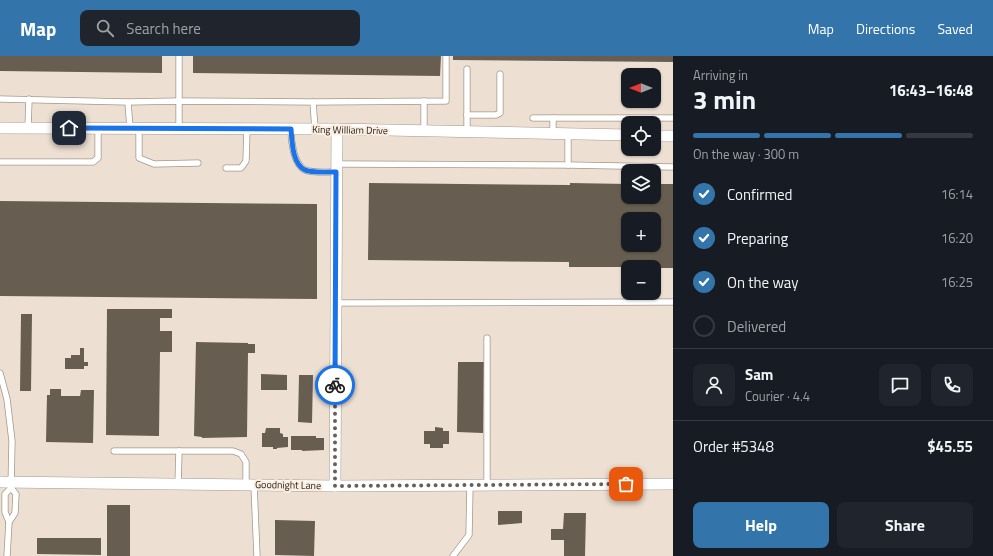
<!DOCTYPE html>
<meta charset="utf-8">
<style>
body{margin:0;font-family:"Titillium Web",sans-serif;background:#20242c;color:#f1f3f6;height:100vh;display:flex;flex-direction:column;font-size:15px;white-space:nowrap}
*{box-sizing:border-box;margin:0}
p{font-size:13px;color:#9ea1a6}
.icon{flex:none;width:22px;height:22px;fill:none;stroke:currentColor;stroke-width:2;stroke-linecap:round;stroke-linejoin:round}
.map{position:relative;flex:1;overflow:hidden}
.details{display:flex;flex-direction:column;background:#171b24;width:320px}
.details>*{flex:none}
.needle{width:26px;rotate:270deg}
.fabs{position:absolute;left:621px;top:12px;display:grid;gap:8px}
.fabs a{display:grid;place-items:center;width:40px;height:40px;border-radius:8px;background:#171b24;box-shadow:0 1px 3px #0004;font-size:20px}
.pin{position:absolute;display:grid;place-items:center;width:34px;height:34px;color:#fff;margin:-17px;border-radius:8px;box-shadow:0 2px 6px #0006}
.courier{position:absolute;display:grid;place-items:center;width:40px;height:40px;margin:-20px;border:3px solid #1a73e8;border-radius:50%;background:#fff;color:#222;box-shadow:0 1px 5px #0007}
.headline em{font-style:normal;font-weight:700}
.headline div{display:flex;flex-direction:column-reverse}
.headline{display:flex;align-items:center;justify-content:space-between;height:68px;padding:0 20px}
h1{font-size:26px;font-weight:700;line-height:30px}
.bar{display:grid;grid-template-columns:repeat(4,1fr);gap:6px 4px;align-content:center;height:48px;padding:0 20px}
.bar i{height:5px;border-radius:3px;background:#363941}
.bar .selected{background:#3375ab}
.bar p{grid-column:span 4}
.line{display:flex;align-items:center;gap:10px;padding:0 20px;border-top:1px solid #363941}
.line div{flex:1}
.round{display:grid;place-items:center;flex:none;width:42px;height:42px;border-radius:8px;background:#20242c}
ol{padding:0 20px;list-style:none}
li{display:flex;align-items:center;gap:12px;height:44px}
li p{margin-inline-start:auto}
li .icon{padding:4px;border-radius:50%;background:#3375ab;color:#fff;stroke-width:4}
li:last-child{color:#9ea1a6}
li i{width:22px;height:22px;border:2px solid #363941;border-radius:50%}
.action{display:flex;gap:8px;margin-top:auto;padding:8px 20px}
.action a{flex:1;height:46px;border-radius:8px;background:#3375ab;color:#fff;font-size:16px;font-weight:700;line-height:46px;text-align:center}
.action a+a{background:#20242c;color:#f1f3f6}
header{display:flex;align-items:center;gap:24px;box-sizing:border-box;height:56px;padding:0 20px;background:#3375ab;color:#fff}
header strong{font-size:19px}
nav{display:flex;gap:22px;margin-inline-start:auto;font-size:14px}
.search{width:280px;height:36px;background:#20242c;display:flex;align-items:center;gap:10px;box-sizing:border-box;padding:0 14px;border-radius:8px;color:#9ea1a6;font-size:15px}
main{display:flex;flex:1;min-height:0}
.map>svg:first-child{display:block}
.building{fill:#685d51;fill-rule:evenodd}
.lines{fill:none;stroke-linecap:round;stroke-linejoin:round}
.lane-casing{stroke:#a4978b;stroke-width:7}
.street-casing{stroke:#a4978b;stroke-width:12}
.lane{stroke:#fff;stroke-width:5.5}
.street{stroke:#fff;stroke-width:11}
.done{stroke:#675f58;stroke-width:4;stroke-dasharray:0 7.2}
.route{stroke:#1a73e8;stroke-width:5}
.labels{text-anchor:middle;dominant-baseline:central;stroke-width:4;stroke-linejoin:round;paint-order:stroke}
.street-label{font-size:10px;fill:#1f1a16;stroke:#fbede0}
</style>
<header>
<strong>Map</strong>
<div class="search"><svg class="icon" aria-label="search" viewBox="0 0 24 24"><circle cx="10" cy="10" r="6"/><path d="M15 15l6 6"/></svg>Search here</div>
<nav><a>Map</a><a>Directions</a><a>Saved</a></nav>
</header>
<main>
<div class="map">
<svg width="673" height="500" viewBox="0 0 673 500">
<rect width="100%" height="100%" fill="#ede0d3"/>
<!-- building -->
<g class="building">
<polygon points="0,0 162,0 162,17 0,15"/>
<polygon points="193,0 441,0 440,20 193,17"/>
<polygon points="453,0 673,0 673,6 453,4"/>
<path d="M369,127l201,2v-2l58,1v13h26v-13h19v84h-19v-1h-85v-5l-201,-2zM628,163h26v26h-26z"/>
<polygon points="0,145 317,148 317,243 0,240"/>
<polygon points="107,253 172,253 172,262 160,262 160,275 172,275 172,296 160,296 159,380 106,379"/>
<polygon points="21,258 32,258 31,335 20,335"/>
<polygon points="196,286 248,287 248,288 255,288 255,297 248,297 247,381 202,382 202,381 194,380"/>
<polygon points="80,292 84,292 84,306 88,306 88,310 84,310 84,313 65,313 65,302 71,302 71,299 80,299"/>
<polygon points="458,306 484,306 483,377 457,376"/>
<polygon points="261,318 287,319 287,334 261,334"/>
<polygon points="299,319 313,319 312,367 298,366"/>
<polygon points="50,333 61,333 61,340 80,340 81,334 94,334 93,387 46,386 47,339 50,339"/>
<polygon points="435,371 443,372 443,375 449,375 449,388 443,388 443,392 430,392 430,388 424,388 424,375 435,375"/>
<polygon points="266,372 280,372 280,377 283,378 283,381 288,381 288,391 277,392 277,393 273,393 273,391 262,391 262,377 265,377"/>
<polygon points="291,380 316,380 316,382 324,382 324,394 302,395 302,394 291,394"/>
<rect x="107" y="449" width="23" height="51"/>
<polygon points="498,455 522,455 522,467 498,469"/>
<polygon points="564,457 586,457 585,500 564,500 564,484 551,484 551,473 563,473"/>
<polygon points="275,464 315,465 314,500 275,499"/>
<polygon points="37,482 101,482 101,499 37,498"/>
</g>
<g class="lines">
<!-- lane casing -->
<g class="lane-casing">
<g id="lane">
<polyline points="179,0 179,73"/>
<polyline points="467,13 467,76"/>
<polyline points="0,43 128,46 130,73"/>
<polyline points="424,45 424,75"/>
<polyline points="128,46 179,45 313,46 446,45 446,0"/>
<polyline points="313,46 315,73"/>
<polyline points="467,59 496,59 500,57 500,18"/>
<polyline points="533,62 673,62"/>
<polyline points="28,72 29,43"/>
<polyline points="139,73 139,102 154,108 198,107"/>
<path d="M291,73c0,11 2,35 14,41 6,3 24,2 31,2"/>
<polyline points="553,78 553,62"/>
<polyline points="0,106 93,106 98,102 98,72"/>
<polyline points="336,108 568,109 673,111"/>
<polyline points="568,109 568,78"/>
<polyline points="226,112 241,112 246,105 247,73"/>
<polyline points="336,247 673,246"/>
<polyline points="0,317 7,343 12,385 11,432 16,438 15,457 9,466"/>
<polyline points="114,395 179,395 178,428"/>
<polyline points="179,395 233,395 241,398 246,406 246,429"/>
<polyline points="254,429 257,500"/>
<polyline points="487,429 487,282"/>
<polyline points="7,500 9,466 5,456 5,438 11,432"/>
<polyline points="453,500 469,479 470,429"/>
</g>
</g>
<!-- street casing -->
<g class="street-casing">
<g id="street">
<polyline points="0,72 337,73 628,79"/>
<polyline points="654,80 673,80"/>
<polyline points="0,426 335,430 673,428"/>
<polyline points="335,430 337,73"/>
</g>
</g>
<!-- lane -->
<use href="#lane" class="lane"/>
<!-- street -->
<use href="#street" class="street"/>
</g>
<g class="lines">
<!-- done -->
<polyline class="done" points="335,329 335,430 626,428"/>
<!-- route -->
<path class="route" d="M69,72l222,1c1,11 1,35 14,41 5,3 24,2 31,2l-1,213"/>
</g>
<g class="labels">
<!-- street labels -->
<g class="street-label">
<text transform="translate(350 74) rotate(1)">King William Drive</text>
<text transform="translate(288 429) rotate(1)">Goodnight Lane</text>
</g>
</g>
</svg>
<div class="fabs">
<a><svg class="needle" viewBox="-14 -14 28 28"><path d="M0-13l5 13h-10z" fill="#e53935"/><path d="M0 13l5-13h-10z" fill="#9ea1a6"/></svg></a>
<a><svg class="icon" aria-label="locate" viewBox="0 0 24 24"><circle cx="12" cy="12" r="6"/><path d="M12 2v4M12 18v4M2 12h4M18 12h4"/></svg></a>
<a><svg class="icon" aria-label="layers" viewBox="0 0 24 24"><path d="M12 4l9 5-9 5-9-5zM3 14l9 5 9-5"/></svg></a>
<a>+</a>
<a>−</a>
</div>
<div class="pin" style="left:626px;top:428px;background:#ea580c"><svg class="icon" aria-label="bag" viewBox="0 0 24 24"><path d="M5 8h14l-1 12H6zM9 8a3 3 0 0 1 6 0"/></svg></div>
<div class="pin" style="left:69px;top:72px;background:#1f2937"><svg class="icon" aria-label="home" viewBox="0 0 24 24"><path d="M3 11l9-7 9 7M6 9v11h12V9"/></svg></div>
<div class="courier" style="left:335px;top:329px"><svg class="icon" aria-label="bike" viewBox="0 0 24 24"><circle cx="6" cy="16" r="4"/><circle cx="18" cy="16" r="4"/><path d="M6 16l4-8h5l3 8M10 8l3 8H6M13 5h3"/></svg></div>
</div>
<section class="details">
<div class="headline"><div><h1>3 min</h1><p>Arriving in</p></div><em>16:43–16:48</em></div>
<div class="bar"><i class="selected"></i><i class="selected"></i><i class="selected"></i><i></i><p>On the way · 300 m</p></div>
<ol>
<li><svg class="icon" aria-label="check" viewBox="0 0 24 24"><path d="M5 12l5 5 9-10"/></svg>Confirmed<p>16:14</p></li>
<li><svg class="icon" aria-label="check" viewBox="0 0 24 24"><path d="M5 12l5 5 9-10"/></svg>Preparing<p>16:20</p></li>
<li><svg class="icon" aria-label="check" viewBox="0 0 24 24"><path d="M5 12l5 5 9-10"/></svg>On the way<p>16:25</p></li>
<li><i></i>Delivered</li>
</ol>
<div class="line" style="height:72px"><a class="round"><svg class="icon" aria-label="person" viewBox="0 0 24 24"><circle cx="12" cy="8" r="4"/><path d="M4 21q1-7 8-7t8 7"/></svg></a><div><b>Sam</b><p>Courier · 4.4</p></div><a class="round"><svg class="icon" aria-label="chat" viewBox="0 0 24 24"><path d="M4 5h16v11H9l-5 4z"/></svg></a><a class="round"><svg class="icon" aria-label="phone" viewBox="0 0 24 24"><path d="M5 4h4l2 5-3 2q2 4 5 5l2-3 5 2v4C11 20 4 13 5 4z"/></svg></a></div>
<div class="line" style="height:52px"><div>Order #5348</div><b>$45.55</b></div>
<div class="action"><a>Help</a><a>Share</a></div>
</section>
</main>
